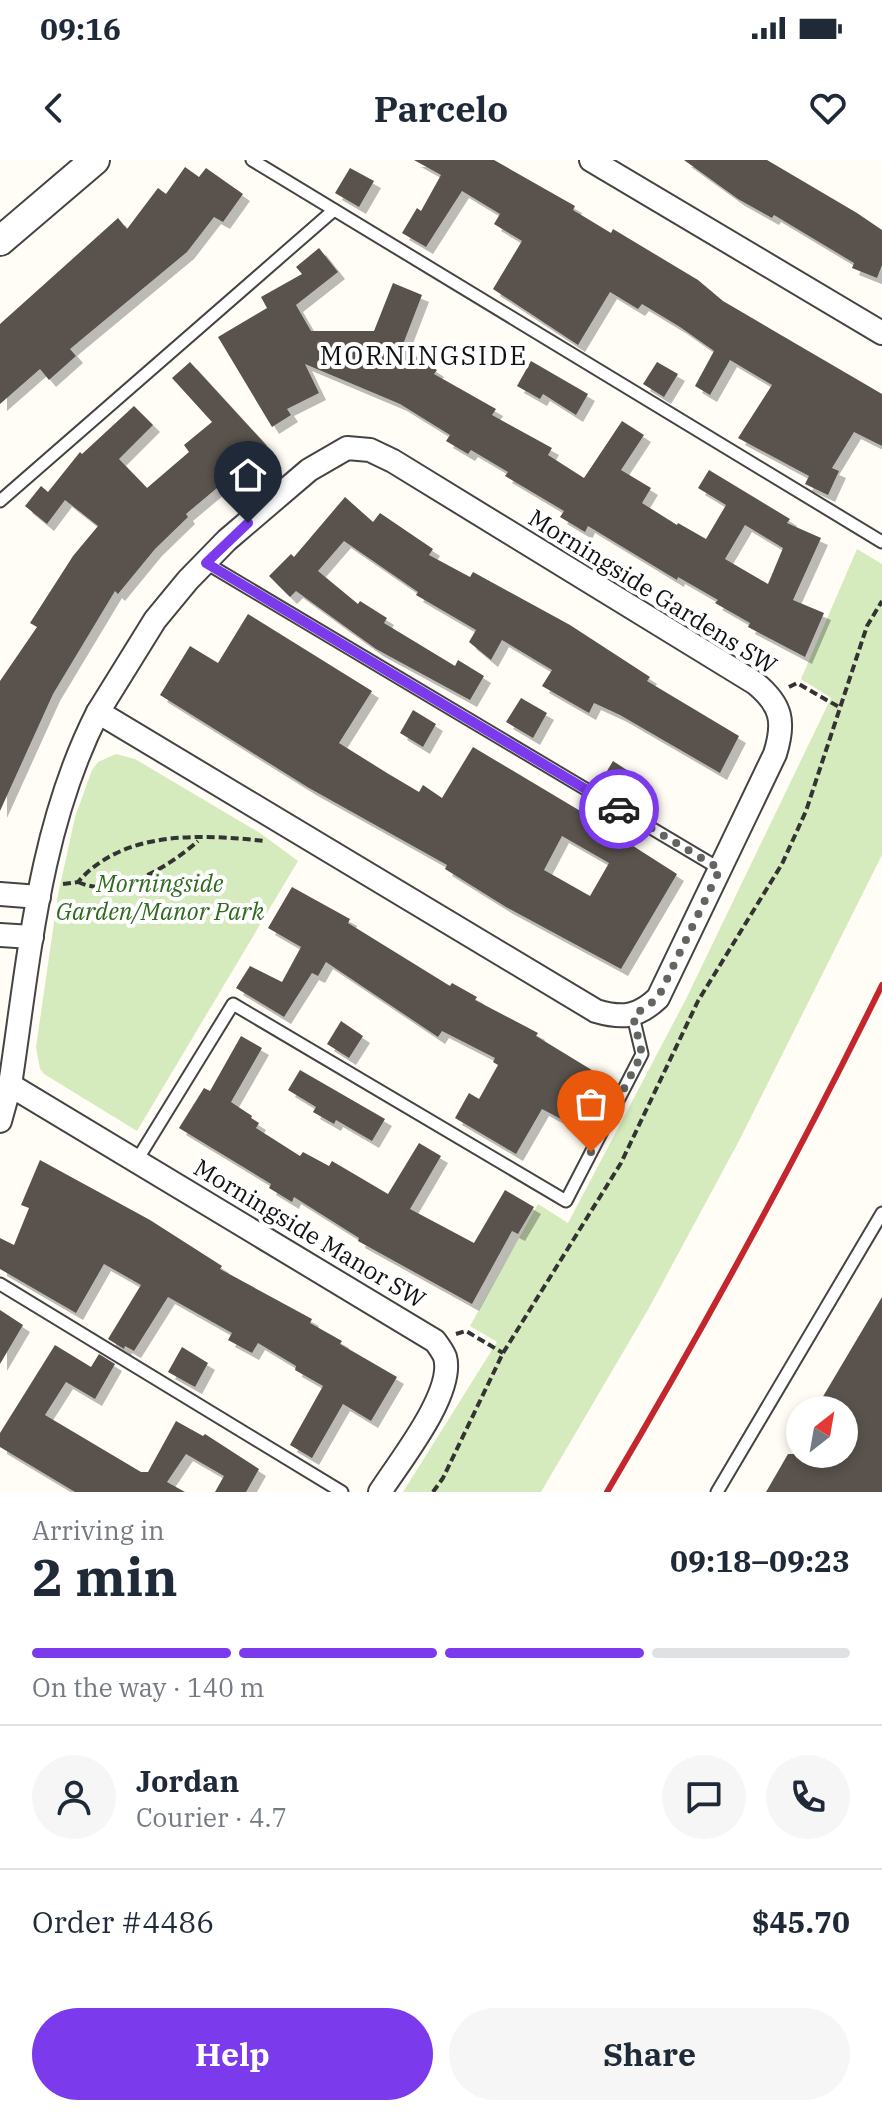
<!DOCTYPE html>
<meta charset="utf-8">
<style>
body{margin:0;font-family:"IBM Plex Serif",serif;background:#f6f6f7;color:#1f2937;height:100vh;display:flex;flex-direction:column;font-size:30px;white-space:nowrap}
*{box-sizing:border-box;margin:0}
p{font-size:26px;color:#747a83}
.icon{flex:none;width:44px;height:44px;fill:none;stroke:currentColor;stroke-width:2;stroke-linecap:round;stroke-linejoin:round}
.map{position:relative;height:1332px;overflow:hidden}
.drawer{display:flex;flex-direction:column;background:#fff;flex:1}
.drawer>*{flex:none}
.needle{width:52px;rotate:31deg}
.fabs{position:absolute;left:786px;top:1236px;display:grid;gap:16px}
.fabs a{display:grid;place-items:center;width:72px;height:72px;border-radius:50%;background:#fff;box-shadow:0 4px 12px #0003;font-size:40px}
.pin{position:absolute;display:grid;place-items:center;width:68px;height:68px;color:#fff;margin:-82px -34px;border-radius:50% 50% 50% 0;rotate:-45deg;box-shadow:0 0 8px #0007}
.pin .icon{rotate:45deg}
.courier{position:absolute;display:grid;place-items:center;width:80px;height:80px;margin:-40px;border:6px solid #7c3aed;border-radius:50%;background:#fff;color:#222;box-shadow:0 2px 10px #0007}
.head em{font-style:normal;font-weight:700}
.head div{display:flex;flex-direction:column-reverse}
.head{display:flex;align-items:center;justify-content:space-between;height:136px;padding:0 32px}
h1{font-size:52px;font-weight:700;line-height:60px}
.bar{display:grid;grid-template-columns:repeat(4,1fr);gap:12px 8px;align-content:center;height:96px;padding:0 32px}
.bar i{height:10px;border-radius:6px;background:#e0e1e3}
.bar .active{background:#7c3aed}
.bar p{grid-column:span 4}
.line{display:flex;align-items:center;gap:20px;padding:0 32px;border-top:2px solid #e0e1e3}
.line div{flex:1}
.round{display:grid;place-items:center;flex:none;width:84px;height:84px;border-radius:42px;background:#f6f6f7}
.cta{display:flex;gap:16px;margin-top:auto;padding:16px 32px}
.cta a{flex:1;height:92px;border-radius:48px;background:#7c3aed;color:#fff;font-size:32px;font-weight:700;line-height:92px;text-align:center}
.cta a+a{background:#f6f6f7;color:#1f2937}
.status{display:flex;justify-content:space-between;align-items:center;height:56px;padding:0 40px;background:#fff;direction:ltr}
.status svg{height:22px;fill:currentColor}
header{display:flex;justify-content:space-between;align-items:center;height:104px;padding:0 32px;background:#fff;font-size:36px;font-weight:700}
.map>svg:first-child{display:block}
.green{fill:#d5ebbd}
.building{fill:#5a524d;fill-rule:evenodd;filter:url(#shadow)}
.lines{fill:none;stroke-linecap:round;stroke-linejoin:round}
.service-casing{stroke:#444;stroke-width:15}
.minor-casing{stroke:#444;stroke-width:26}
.tertiary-casing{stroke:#444;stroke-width:32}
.path{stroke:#333;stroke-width:4;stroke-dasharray:8 4;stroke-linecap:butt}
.service{stroke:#fff;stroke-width:11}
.minor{stroke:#fff;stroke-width:22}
.tertiary{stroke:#fff;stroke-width:28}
.rail{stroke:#c4262e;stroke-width:6}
.done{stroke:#646461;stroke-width:8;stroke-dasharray:0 14.4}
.route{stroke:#7c3aed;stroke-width:10}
.labels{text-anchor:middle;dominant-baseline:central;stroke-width:8;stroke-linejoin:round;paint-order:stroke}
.street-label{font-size:24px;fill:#111;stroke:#fff}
.park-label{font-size:24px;font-style:italic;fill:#2f6b1f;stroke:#fff}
.neighbourhood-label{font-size:26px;letter-spacing:2px;fill:#111;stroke:#fff}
</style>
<div class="status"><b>09:16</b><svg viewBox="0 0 49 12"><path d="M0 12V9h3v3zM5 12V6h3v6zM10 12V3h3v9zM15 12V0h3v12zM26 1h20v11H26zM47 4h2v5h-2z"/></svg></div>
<header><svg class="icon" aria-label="back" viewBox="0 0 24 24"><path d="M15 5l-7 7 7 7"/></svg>Parcelo<svg class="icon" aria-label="heart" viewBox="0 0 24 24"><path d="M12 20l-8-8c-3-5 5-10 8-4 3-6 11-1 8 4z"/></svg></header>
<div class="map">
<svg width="882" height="1332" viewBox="0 0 882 1332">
<defs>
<filter id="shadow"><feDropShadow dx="7" dy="7" stdDeviation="0" flood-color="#0004"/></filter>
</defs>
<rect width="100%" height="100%" fill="#fffdf5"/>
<!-- green -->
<g class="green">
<polygon points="857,389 882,404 882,695 740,979 649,1148 541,1332 403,1332 497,1182 470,1166 538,1044 568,1063 686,839 831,538 801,519"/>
<polygon points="116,594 135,599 260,673 298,701 137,971 44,914 40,909 36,887 58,735 75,657 92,610 98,602"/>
</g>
<!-- building -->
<g class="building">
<polygon points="414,0 494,0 575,46 573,50 611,73 613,69 698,120 723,141 882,234 882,286 854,272 832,308 839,311 828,335 805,324 809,316 738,278 772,225 730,200 710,235 695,226 714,191 680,167 642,144 638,149 610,132 578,185 493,129 522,81 494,64 500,54 462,31 426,87 402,73 417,48 421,51 441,15"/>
<polygon points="684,0 767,0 857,53 882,70 882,105 877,118 852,108 854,103 774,55 772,58 738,39"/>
<polygon points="185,7 199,17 206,8 243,34 223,62 214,57 187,92 70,189 76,196 49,220 40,209 0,244 0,164 118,58 127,69 158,28 166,34"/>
<polygon points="350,8 374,21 359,47 335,33"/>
<path d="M319,88l19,24 -42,33 15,26h63l19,-48 29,12 -20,52 35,23 -3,4 62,35 -4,6 60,33 -4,7 36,23 38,-57 22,14 -23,35 30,18 -9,15 35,22 1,-2 28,16 20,-34 -28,-17 11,-18 81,49 -3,4 34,15 -28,62 31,13 -19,44 -57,-30 2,-4 -35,-20 3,-3 -40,-23 -1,3 -89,-54 -3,6 -25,-15 4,-6 -59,-35 3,-4 -37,-22 -3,4 -22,-13 4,-6 -50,-31 -95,-40 14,29 -32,16 4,6 -19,12 -54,-90 49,-29 -6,-11 41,-23 -6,-7zM745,365l38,23 -15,36 -43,-25z"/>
<polygon points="531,201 588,234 576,255 543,234 540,239 517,226"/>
<polygon points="190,202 267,286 186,354 188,357 155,389 118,434 115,431 53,534 0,651 0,521 37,467 30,463 73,396 98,366 65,340 47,364 25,346 41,326 48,332 80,292 82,294 134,246 153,265 119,299 147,328 189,292 184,285 212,262 172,218"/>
<polygon points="657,202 678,214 664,237 643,224"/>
<polygon points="345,337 373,362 380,353 433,389 429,395 470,417 473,412 570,465 650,517 647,521 739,576 720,613 620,555 594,543 589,553 542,526 552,510 502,480 491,500 469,482 476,470 416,435 418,432 344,381 318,411 358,444 360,441 387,458 384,463 455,506 458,500 484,516 470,540 376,489 296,431 290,437 269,416 291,394 294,397"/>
<path d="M248,454l124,77 -33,52 48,30 32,19 4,-7 19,13 31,-51 109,65 7,-11 24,14 -8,13 72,46 -56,95 -115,-62 -61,-38 2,-4 -138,-77 -149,-93 30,-49 28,17zM562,676l47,27 -19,33 -46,-26z"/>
<polygon points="521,538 547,553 533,578 506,562"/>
<polygon points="413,550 436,564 423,587 400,573"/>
<polygon points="613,601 636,616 621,640 598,626"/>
<polygon points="292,727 350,759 348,763 450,826 452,823 477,837 475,840 538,873 536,876 600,915 572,965 542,949 516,994 455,958 469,933 479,939 498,905 493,902 495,898 442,871 438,877 326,802 318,816 312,813 284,857 236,828 250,806 282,822 301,787 268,768"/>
<polygon points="341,861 363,876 349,898 327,884"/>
<polygon points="241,876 262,888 231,942 252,956 251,958 259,963 256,968 300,996 303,992 329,1006 332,1001 388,1034 419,983 441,996 410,1049 474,1083 505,1030 534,1047 518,1074 512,1071 472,1144 358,1081 359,1078 294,1037 292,1042 269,1028 271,1024 179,968 204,928 210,931"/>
<polygon points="300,910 385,959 372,981 336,960 334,964 313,952 316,947 288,930"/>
<polygon points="40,1000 150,1060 222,1106 220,1109 312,1159 310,1163 342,1181 340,1184 397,1217 371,1261 343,1244 312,1298 290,1285 323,1226 295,1210 296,1206 258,1183 252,1193 228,1180 232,1173 168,1137 134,1191 125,1186 124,1189 108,1179 141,1125 104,1104 76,1153 0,1109 0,1078 14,1085 29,1048 21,1045"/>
<polygon points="882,1137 882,1332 766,1332 788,1294 844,1294 844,1250 815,1250"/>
<polygon points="0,1150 23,1165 0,1204"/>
<polygon points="55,1185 91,1207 99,1194 115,1204 95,1239 66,1222 45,1255 141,1312 148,1312 176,1261 203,1276 205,1274 259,1309 246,1332 215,1332 224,1316 186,1294 167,1322 185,1332 75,1332 0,1287 0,1273"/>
<polygon points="182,1187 208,1203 195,1227 168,1212"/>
</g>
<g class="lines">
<!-- service casing -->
<g class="service-casing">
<g id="service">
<polyline points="252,0 882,382"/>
<polyline points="0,341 334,50"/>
<polyline points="206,403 720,709"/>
<polyline points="137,1000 233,844 566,1041 642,894 633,856"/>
<polyline points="0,1124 342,1332"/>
<polyline points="717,1332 882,1053"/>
</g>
</g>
<!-- minor casing -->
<g class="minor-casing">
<g id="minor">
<polyline points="591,0 882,173"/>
<path d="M347,288l23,2 23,11 362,222c27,22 30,39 20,71l-117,244c-20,19 -35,21 -62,13l-498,-299 57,-92 33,-40 39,-40 82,-70z"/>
<polyline points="0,734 39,737"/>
<polyline points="0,775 32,777"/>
<path d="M10,925c19,-126 29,-258 88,-373"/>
<path d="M0,961l10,-36 425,256c3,4 8,11 10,16 10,36 -46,105 -65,135"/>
</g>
</g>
<!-- tertiary casing -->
<g class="tertiary-casing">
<polyline id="tertiary" points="0,81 95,0"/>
</g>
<!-- path -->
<g class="path">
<polyline points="789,527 797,523 839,547"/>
<path d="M78,722c38,18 92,-16 120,-41"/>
<path d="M63,724l15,-2c45,-52 123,-48 187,-41"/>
<polyline points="456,1174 466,1171 503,1193"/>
<polyline points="433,1332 443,1318 503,1193 621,1003 698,841 782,704 806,651 867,466 882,441"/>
</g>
<!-- service -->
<use href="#service" class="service"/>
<!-- minor -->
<use href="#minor" class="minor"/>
<!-- tertiary -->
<use href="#tertiary" class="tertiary"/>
<!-- rail -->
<path class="rail" d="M607,1332c98,-166 190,-334 275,-507"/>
</g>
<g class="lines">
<!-- done -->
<polyline class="done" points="591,992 642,894 633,856 658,838 720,709 619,649"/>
<!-- route -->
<polyline class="route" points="248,363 206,403 619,649"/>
</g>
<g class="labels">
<!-- street labels -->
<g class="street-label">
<text transform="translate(653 431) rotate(32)">Morningside Gardens SW</text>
<text transform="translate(310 1073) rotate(31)">Morningside Manor SW</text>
</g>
<!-- park labels -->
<g class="park-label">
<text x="160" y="723">Morningside<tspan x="160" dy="28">Garden/Manor Park</tspan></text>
</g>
<!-- neighbourhood labels -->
<g class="neighbourhood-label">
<text x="424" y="195">MORNINGSIDE</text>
</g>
</g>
</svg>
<div class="fabs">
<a><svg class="needle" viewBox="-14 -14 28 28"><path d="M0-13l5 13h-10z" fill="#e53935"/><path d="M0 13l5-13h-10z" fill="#747a83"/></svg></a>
</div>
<div class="pin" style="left:591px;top:992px;background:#ea580c"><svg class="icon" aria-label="bag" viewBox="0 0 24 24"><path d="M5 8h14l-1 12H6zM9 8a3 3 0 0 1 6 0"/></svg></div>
<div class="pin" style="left:248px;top:363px;background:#1f2937"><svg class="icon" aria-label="home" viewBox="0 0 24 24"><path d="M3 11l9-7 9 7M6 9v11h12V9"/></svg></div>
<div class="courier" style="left:619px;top:649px"><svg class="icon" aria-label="car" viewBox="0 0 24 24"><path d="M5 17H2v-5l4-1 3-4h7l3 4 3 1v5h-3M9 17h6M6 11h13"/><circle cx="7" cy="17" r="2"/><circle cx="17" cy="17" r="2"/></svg></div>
</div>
<section class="drawer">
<div class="head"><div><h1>2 min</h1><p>Arriving in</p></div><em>09:18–09:23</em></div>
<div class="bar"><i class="active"></i><i class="active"></i><i class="active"></i><i></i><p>On the way · 140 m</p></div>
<div class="line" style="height:144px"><a class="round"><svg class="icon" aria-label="person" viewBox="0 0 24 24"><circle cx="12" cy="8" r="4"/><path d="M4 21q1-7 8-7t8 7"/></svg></a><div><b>Jordan</b><p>Courier · 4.7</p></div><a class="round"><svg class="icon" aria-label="chat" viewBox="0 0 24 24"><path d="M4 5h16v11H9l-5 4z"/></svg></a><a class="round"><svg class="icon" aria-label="phone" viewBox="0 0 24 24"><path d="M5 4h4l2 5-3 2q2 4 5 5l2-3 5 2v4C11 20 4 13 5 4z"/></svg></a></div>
<div class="line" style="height:104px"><div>Order #4486</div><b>$45.70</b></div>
<div class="cta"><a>Help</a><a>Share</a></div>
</section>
